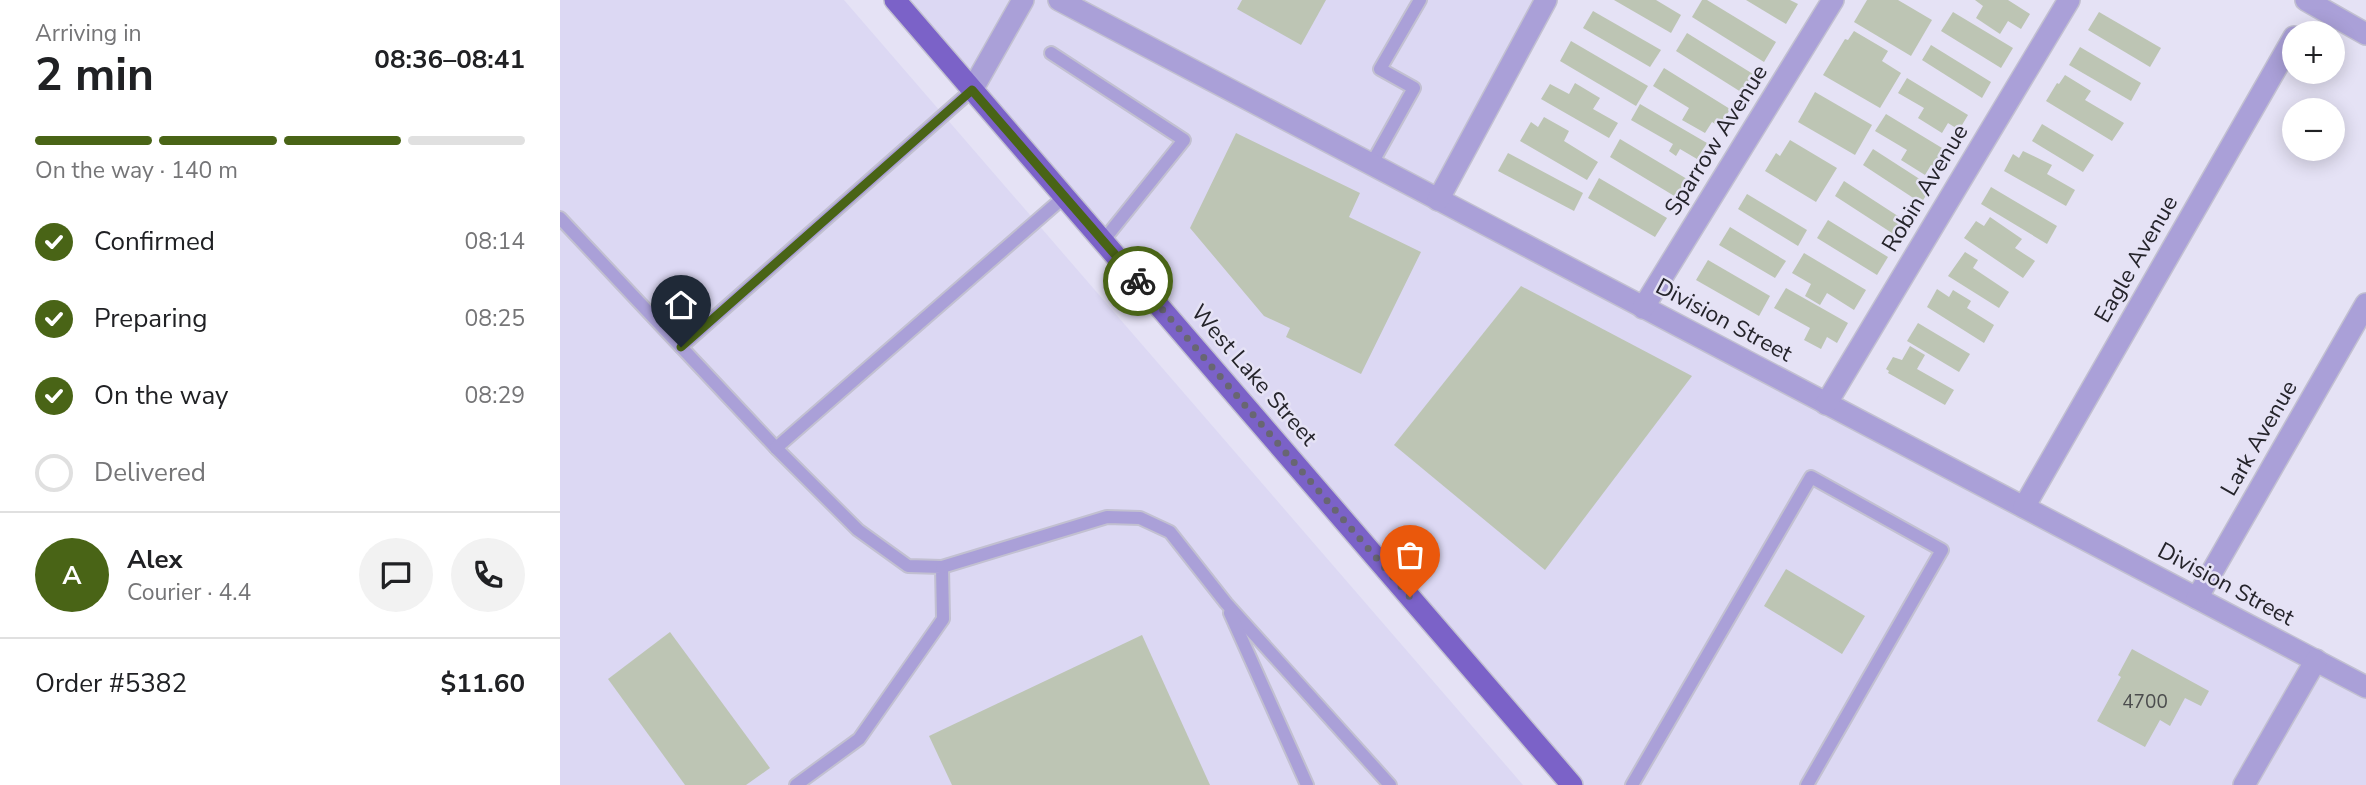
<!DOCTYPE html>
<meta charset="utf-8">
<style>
body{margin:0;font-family:"Nunito Sans",sans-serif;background:#f2f2f2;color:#202124;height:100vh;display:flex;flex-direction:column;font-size:26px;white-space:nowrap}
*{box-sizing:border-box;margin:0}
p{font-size:23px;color:#757577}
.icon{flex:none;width:38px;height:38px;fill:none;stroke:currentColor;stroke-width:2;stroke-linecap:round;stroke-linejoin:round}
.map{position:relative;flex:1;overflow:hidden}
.drawer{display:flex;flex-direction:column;background:#fff;width:560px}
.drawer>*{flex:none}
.tools{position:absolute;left:1722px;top:21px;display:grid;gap:14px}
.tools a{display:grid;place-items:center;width:63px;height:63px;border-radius:50%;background:#fff;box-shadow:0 4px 18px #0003;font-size:35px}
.pin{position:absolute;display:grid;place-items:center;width:60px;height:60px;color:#fff;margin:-72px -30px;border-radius:50% 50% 50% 0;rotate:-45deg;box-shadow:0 0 7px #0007}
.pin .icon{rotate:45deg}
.courier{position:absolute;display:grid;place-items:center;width:70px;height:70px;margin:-35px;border:5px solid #496416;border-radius:50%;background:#fff;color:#222;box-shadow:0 2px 9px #0007}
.summary em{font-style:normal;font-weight:700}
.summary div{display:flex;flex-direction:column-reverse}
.summary{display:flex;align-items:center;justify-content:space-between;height:119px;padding:0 35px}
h1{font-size:46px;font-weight:700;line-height:52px}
.bar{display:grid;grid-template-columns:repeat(4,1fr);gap:10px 7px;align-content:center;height:84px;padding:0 35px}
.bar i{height:9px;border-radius:5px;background:#e0e0e0}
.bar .on{background:#496416}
.bar p{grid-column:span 4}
.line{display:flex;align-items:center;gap:18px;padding:0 35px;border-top:2px solid #e0e0e0}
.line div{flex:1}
.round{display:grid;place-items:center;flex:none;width:74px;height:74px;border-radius:37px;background:#f2f2f2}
ol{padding:0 35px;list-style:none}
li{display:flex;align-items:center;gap:21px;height:77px}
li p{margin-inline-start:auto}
li .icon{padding:7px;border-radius:50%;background:#496416;color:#fff;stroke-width:4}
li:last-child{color:#757577}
li i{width:38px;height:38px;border:4px solid #e0e0e0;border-radius:50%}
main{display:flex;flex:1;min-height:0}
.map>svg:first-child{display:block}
.built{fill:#dcd8f3}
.building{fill:#bdc5b4}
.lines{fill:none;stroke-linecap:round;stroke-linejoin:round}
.service-casing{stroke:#c2c0d1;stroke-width:16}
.minor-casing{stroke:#c2c0d1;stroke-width:24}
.primary-casing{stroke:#c2c0d1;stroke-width:24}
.service{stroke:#aaa0d8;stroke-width:12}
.minor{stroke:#aaa0d8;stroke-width:21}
.primary{stroke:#7b62c8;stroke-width:21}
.done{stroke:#686672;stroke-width:7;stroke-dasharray:0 12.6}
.route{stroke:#496416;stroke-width:9}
.labels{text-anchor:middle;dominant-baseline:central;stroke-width:5;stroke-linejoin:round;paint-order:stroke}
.number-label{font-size:19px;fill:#4b4c4d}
.street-label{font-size:23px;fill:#25242b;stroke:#e5e2f5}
</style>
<main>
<section class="drawer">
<div class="summary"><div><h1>2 min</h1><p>Arriving in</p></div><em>08:36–08:41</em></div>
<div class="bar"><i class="on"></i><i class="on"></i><i class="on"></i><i></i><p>On the way · 140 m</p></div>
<ol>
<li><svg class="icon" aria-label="check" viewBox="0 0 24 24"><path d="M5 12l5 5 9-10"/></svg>Confirmed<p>08:14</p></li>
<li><svg class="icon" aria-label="check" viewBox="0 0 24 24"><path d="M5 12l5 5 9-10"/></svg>Preparing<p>08:25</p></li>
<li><svg class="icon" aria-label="check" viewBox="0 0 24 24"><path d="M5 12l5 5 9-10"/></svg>On the way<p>08:29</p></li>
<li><i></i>Delivered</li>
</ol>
<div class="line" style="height:126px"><b class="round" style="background:#496416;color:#fff">A</b><div><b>Alex</b><p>Courier · 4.4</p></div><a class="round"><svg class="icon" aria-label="chat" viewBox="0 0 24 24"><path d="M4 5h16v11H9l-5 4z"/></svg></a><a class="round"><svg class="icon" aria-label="phone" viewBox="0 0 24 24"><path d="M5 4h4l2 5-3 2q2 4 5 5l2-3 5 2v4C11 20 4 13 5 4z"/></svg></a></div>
<div class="line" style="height:91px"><div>Order #5382</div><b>$11.60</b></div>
</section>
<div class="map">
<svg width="1806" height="785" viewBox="0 0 1806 785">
<rect width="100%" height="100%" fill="#e5e2f5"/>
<!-- built -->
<g class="built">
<polygon points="0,0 284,0 963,785 0,785"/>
<polygon points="335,0 986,0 879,200 1806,687 1806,785 1017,785"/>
</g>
<!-- building -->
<g class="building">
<polygon points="682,0 766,0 741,45 677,9"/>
<polygon points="1054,0 1096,0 1121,15 1111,33"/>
<polygon points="1142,0 1147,0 1216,42 1204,62 1132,17"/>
<polygon points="1186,0 1230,0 1238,4 1226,24"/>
<polygon points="1307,0 1338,0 1372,20 1351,56 1294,22"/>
<polygon points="1415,0 1448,0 1470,14 1461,29 1448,21 1440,34 1416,18 1423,6"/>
<polygon points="1033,11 1101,50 1090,67 1023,28"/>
<polygon points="1393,12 1453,48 1441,68 1381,31"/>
<polygon points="1539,12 1601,48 1590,67 1528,30"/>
<polygon points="1294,31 1328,51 1322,61 1341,73 1320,108 1263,75 1285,39 1288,40"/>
<polygon points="1127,33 1193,74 1181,92 1116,51"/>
<polygon points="1011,41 1088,86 1076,106 1000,61"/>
<polygon points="1371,45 1431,82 1422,98 1362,60"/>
<polygon points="1520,47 1581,83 1571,101 1509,65"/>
<polygon points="1104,68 1170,109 1160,127 1152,122 1145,133 1122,120 1129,108 1093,86"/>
<polygon points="1505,75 1531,91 1525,100 1564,123 1552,141 1486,101 1497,83 1499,84"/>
<polygon points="1347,78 1408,115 1399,130 1388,123 1382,133 1358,118 1364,108 1338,93"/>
<polygon points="1015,83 1040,98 1033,109 1058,123 1049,138 981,99 990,84 1009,94"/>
<polygon points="1255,92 1312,125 1295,155 1238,122"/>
<polygon points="1080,104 1147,143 1137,159 1120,149 1116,156 1109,151 1113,144 1071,120"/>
<polygon points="1326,114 1387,151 1376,168 1371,165 1365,175 1341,160 1347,150 1315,131"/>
<polygon points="984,117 1009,131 1004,141 1038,162 1027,180 960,141 971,122 978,127"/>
<polygon points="1482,124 1534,155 1523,172 1472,141"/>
<polygon points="676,133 800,193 789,217 861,252 801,374 726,337 730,328 704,316 630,228"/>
<polygon points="1060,139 1127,179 1116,197 1050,157"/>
<polygon points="1230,140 1277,168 1256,202 1205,171 1216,153 1220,156"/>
<polygon points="1313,149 1372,187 1361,203 1303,165"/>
<polygon points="1463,151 1492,165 1487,174 1515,190 1506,206 1444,171 1453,154 1459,158"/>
<polygon points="948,153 1023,193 1014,211 938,171"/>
<polygon points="1039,178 1107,218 1095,237 1028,198"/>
<polygon points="1284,181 1344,220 1335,235 1275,196"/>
<polygon points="1431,187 1497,226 1487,244 1421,204"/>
<polygon points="1187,194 1247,230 1238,246 1178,209"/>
<polygon points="1430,217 1462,239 1455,248 1475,261 1463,278 1404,238 1416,221 1424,226"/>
<polygon points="1268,220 1328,257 1317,275 1257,238"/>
<polygon points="1170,227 1226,261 1215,278 1159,245"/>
<polygon points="1405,252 1418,260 1413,268 1449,292 1439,308 1388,276"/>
<polygon points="1244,253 1306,290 1294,310 1267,293 1260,305 1245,296 1251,284 1232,273"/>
<polygon points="1148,260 1210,296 1199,316 1136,280"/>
<polygon points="961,286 1132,376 985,570 834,445"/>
<polygon points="1226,288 1288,323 1277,343 1267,337 1261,349 1244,340 1250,328 1214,308"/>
<polygon points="1377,289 1389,297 1393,290 1411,301 1407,308 1434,325 1424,343 1367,307"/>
<polygon points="1358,323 1410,354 1399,372 1347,341"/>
<polygon points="1350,346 1365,355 1357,369 1394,390 1385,405 1328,373 1329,371 1326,369 1333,357 1342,360"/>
<polygon points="1226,569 1305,616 1282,654 1204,606"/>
<polygon points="110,632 210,768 186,785 125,785 48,679"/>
<polygon points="582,635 650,785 392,785 369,736"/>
<polygon points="1572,649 1649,691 1641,706 1625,698 1610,726 1600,720 1585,747 1537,721 1561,677 1558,675"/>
</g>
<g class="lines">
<!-- service casing -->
<g class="service-casing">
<g id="service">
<polyline points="491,53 624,140 543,241"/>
<polyline points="811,165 854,88 820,69 860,0"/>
<polyline points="0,218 216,448 298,530 348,566 382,567 383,619 299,739 236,785"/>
<polyline points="121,347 412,90"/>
<polyline points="216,448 504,197"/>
<polyline points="382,567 547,517 580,518 610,532 666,603 830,785"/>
<polyline points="670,613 747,785"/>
<polyline points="1072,785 1251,477 1382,550 1247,785"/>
</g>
</g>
<!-- minor casing -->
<g class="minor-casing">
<g id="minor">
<polyline points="499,0 1806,687"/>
<polyline points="1746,0 1806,34"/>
<polyline points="412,90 463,0"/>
<polyline points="878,200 986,0"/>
<polyline points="1083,308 1273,0"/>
<polyline points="1266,404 1509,0"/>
<polyline points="1464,507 1734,37"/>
<polyline points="1637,598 1806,304"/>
<polyline points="1684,785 1756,660"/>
</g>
</g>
<!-- primary casing -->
<g class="primary-casing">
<polyline id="primary" points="335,0 1012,785"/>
</g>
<!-- service -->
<use href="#service" class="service"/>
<!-- minor -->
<use href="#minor" class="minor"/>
<!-- primary -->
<use href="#primary" class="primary"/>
</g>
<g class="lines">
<!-- done -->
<polyline class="done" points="578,281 850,597"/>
<!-- route -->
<polyline class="route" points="121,347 412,90 578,281"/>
</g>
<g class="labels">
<!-- number labels -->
<g class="number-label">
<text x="1585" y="702">4700</text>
</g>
<!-- street labels -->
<g class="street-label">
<text transform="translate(1156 140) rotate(-58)">Sparrow Avenue</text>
<text transform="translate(1365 188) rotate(-59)">Robin Avenue</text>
<text transform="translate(1576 259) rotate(-60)">Eagle Avenue</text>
<text transform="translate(1164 320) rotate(28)">Division Street</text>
<text transform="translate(694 375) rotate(49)">West Lake Street</text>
<text transform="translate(1699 438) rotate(-60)">Lark Avenue</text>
<text transform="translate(1666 584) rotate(28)">Division Street</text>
</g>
</g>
</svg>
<div class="tools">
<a>+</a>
<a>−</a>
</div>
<div class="pin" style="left:850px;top:597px;background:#ea580c"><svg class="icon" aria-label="bag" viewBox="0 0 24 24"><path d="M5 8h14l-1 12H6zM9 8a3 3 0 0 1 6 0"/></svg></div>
<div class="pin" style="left:121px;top:347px;background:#1f2937"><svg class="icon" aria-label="home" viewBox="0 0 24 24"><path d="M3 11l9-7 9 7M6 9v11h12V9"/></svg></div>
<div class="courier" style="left:578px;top:281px"><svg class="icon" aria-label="bike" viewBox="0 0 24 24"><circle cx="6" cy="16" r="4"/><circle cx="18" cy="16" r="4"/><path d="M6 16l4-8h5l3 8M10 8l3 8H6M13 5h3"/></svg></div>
</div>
</main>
